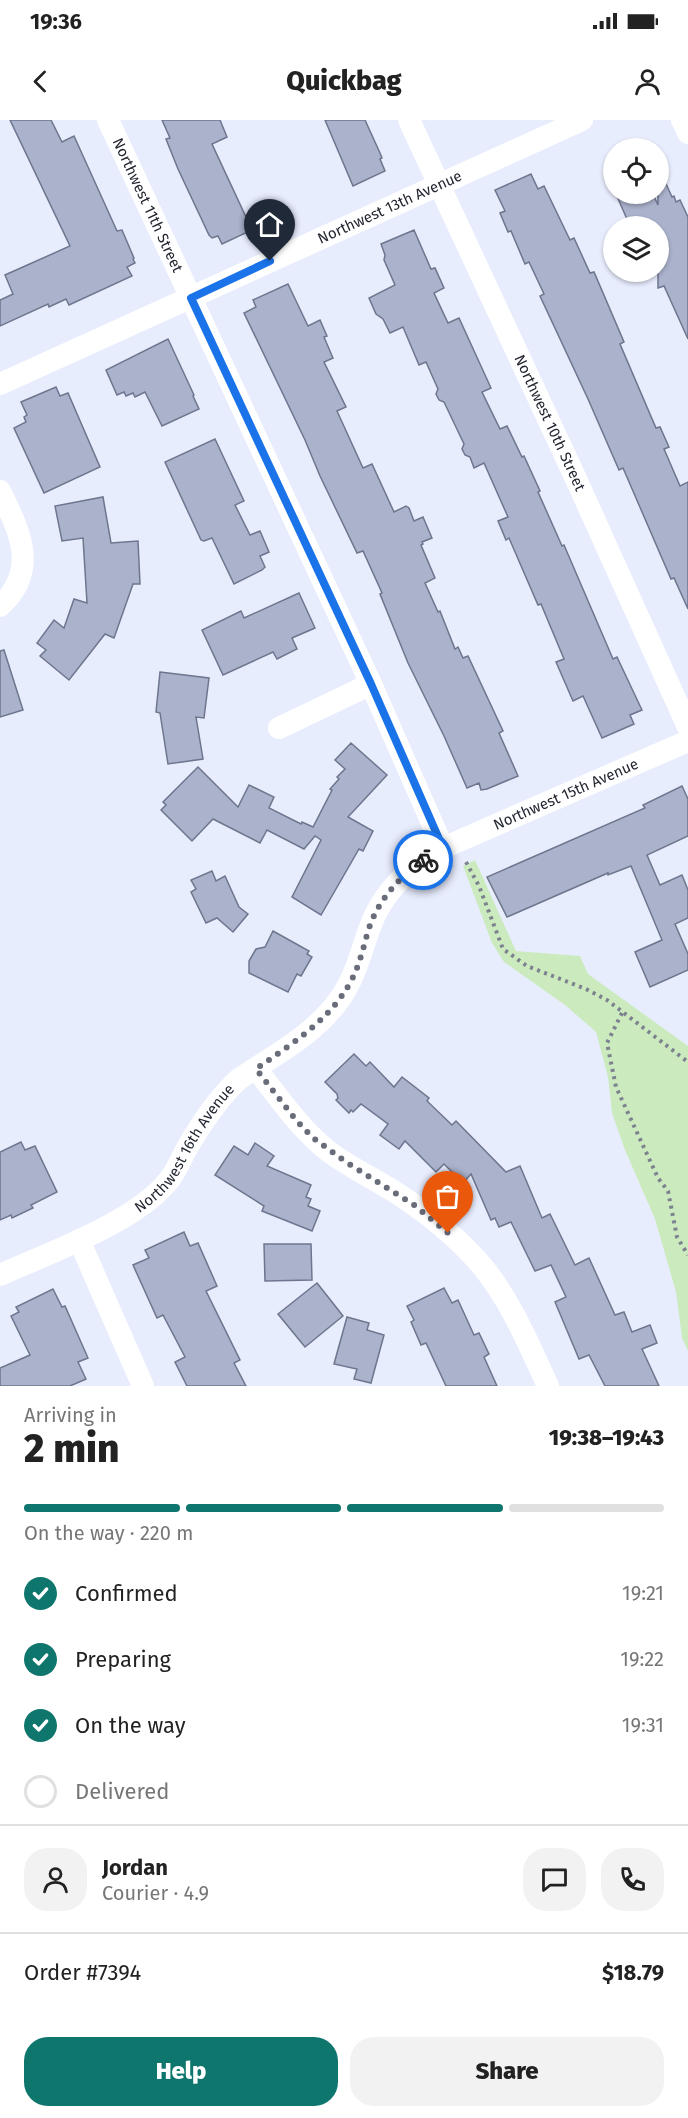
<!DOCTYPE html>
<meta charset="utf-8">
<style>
body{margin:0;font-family:"Fira Sans",sans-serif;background:#f2f2f2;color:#222;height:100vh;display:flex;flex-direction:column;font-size:22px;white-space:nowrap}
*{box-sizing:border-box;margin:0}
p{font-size:20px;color:#767676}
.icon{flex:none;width:33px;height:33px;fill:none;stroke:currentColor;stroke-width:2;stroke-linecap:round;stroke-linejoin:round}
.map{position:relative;height:1266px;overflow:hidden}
.panel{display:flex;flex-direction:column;background:#fff;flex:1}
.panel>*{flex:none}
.fabs{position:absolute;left:603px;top:18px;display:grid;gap:12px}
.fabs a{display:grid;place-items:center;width:66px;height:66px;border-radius:50%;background:#fff;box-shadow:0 2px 4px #0004;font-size:30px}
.pin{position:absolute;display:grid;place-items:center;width:51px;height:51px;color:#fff;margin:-62px -26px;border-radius:50% 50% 50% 0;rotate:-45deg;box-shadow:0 0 6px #0007}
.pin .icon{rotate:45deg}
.courier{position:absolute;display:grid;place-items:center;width:60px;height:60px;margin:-30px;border:4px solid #1a73e8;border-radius:50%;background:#fff;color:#222;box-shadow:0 2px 8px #0007}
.headline em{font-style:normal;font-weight:800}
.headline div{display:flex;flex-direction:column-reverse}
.headline{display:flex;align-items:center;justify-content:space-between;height:102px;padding:0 24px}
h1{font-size:39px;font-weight:800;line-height:45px}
.bar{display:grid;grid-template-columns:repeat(4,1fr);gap:9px 6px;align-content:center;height:72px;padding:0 24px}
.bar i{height:8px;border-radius:4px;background:#e0e0e0}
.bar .active{background:#0f766e}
.bar p{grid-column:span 4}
.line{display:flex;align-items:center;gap:15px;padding:0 24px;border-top:2px solid #e0e0e0}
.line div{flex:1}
.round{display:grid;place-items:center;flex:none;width:63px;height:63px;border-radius:24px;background:#f2f2f2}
ol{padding:0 24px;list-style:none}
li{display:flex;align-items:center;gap:18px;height:66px}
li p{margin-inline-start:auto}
li .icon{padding:6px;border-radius:50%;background:#0f766e;color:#fff;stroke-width:4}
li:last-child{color:#767676}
li i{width:33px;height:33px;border:3px solid #e0e0e0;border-radius:50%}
.primary-button{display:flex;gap:12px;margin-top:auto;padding:12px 24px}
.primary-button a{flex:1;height:69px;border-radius:24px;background:#0f766e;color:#fff;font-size:24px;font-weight:800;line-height:69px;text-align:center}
.primary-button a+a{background:#f2f2f2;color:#222}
.status{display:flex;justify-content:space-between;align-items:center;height:42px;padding:0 30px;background:#fff;direction:ltr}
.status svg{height:16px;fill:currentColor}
header{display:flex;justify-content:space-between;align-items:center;height:78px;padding:0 24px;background:#fff;font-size:27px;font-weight:800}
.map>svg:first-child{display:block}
.green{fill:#cbebbf}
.building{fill:#aab2cc;stroke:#6e768e;stroke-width:1.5}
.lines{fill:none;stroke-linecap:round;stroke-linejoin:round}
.path{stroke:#7e828f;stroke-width:4;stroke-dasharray:3 4.5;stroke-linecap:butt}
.minor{stroke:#fff;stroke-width:22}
.done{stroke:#696c79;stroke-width:6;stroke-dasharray:0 10.8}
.route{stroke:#1a73e8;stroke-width:8}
.labels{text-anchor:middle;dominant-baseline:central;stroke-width:4.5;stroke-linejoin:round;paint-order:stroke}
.street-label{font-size:15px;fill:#242732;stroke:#fafafa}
</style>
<div class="status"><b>19:36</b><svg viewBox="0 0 49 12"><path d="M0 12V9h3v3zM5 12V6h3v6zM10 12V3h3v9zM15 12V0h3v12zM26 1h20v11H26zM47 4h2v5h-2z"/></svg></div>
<header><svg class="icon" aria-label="back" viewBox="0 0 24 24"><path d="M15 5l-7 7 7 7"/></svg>Quickbag<svg class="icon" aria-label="person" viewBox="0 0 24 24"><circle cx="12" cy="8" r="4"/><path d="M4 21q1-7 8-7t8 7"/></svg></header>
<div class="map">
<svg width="688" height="1266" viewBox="0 0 688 1266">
<rect width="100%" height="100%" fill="#e8edfe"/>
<!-- green -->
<polygon class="green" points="475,740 516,831 580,836 588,854 688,926 688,1231 682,1218 676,1172 655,1099 625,1030 612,993 608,957 596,912 565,885 504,842 492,823 463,746"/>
<!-- building -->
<g class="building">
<polygon points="10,0 51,0 62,22 74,16 117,111 122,110 134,138 133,139 135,143 127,147 132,156 69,185 66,179 49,187 48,184 0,206 0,180 13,174 5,155 70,126"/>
<polygon points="162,0 220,0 227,17 212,24 252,110 222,124 218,116 212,118 209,115 178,49 166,19 170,18"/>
<polygon points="325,0 365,0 380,33 382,38 380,39 385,51 353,66"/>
<polygon points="658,46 672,77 674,76 676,82 680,80 688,97 688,219 664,166 658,168 658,106 630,106 616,74 653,74 658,85"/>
<polygon points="531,54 538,69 544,66 570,120 574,118 590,153 594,152 624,222 620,224 656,308 660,307 669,327 664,329 680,366 688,362 688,489 674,458 671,459 623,348 619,350 588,279 540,176 544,174 529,142 525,144 511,111 508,112 500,93 505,91 495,70"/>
<polygon points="414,110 431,149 435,148 444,168 434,173 448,203 459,198 491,268 482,272 500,309 507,306 522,337 524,336 540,371 538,372 562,426 564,425 613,539 617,537 642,590 630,595 634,604 602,618 583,576 573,581 556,542 564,539 541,484 538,485 509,418 506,420 498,401 508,397 484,343 474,348 470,337 465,335 462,329 464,324 444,282 439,280 436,274 438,269 426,242 419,245 403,207 390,213 383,199 376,194 369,178 395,165 384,140 385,135 381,124"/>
<polygon points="288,164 308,206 320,200 327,216 324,217 333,238 324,242 346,287 337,291 363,348 372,344 394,392 406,386 409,388 414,401 423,397 432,418 422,422 423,424 421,425 435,458 425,463 438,492 440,491 455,529 458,527 463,538 468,536 503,611 499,613 518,656 487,669 481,670 479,663 467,668 444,616 408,543 380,474 382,473 363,431 357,433 320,356 305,320 244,193 256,187 253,180"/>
<polygon points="168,219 194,275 193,276 199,289 162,306 145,272 135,277 133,273 126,276 124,272 117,275 106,250"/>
<polygon points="56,267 60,276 68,273 100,347 44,373 14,308 26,302 24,297 27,295 21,282"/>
<polygon points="215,319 244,381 235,385 250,415 260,411 269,432 260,436 265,447 262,450 234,464 212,418 204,421 201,420 165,342"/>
<polygon points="103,377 111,423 138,421 140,464 133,464 114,518 105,514 69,560 40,536 46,530 37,523 54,500 64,508 74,479 87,483 83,418 62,421 55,386"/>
<polygon points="299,473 315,508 292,518 297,529 277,539 273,532 223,555 202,510 241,491 244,498"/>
<polygon points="4,530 23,590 0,597 0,531"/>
<polygon points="160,552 209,558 204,598 196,597 203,639 168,644 160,593 156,592"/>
<polygon points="351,623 387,655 348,697 373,711 363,731 359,729 321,795 292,777 321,720 315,716 304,729 267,710 260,723 213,699 192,721 161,690 166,685 163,682 198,647 238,687 249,665 274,677 269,688 301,704 302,702 313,707 332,670 330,669 339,659 337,657 345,649 335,640"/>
<polygon points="682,666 688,679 688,716 647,735 660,765 682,755 688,770 688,798 675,804 688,834 688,850 650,867 635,832 662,820 631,746 608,755 608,753 507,797 487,757 645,688 643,685"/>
<polygon points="212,751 216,761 225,756 239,787 248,794 233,812 217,798 206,803 191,772 196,769 191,760"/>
<polygon points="273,811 309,831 307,834 312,837 301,856 297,854 288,872 249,853 249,841 256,829 265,827"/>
<polygon points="354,934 366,946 370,942 394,967 402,957 429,978 427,981 452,1005 456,1001 506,1052 520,1046 542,1098 550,1094 575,1145 589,1138 615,1195 624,1192 632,1212 650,1205 657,1223 642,1229 659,1266 605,1266 589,1235 579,1239 555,1182 566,1177 551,1145 535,1151 511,1102 499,1107 495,1098 491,1100 471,1054 463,1063 444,1044 436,1052 405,1021 399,1029 380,1015 388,1004 361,984 353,992 351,990 349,993 336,980 338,978 337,974 325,962"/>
<polygon points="21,1022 25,1030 35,1026 57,1072 31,1085 33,1088 12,1098 11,1095 0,1100 0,1032"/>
<polygon points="255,1023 274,1036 267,1046 311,1065 306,1077 311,1079 308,1086 320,1091 312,1111 262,1091 264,1086 215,1055 234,1026 248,1035"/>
<polygon points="184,1112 190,1126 198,1123 217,1166 206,1171 240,1240 234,1243 246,1266 187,1266 175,1242 185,1237 163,1195 157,1198 133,1145 149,1138 145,1130"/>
<polygon points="264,1124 311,1124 312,1160 265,1161"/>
<polygon points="317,1163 343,1196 305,1227 278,1194"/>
<polygon points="444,1168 452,1183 458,1180 474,1215 479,1213 489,1234 484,1237 497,1266 446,1266 426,1223 421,1225 411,1202 414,1200 407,1186"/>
<polygon points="53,1169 62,1187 65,1186 88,1238 78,1242 86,1259 70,1266 0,1266 0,1248 30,1235 11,1196 19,1192 16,1187"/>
<polygon points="347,1197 369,1203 367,1210 384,1215 371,1263 354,1259 357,1249 334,1244"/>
</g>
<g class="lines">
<!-- path -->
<g class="path">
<polyline points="466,742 479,766 503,829 527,846 586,869 607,880 688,942"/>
<polyline points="622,893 607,923 616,967 658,1058 668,1071 677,1117 688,1135"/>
</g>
<!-- minor -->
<g class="minor">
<path id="s1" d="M108,0l263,564 72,164"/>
<path id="s2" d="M409,0l167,359 112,248"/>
<polyline points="682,0 688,13"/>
<path id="s3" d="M0,264l582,-264"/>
<path d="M0,371c19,39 40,79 0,115"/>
<polyline points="279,608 371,564"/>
<path d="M256,949c23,28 43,59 72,82 21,16 45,27 67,41 31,20 63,46 87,74 29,35 47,79 66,120"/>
<polyline points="79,1120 143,1266"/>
<path id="s4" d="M0,1155c49,-22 142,-55 172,-99 6,-9 10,-19 15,-28 14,-24 31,-50 52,-69 7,-5 16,-10 23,-15 28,-18 57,-36 77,-64 16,-22 21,-45 30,-70 13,-39 40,-62 74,-82l245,-107"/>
</g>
</g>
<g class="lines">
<!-- done -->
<path class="done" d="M423,740c-25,19 -45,40 -55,71 -5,18 -9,36 -18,52 -22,39 -59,61 -94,86l40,51 16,17 34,25 68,43 34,28"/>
<!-- route -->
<polyline class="route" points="270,141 191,178 371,564 443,728 423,740"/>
</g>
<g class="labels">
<!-- street labels -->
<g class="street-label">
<text stroke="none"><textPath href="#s1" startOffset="94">Northwest 11th Street</textPath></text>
<text stroke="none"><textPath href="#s3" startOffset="428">Northwest 13th Avenue</textPath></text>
<text stroke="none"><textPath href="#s2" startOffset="334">Northwest 10th Street</textPath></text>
<text stroke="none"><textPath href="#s4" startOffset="771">Northwest 15th Avenue</textPath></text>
<text stroke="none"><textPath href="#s4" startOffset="230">Northwest 16th Avenue</textPath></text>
</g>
</g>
</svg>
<div class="fabs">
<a><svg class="icon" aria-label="locate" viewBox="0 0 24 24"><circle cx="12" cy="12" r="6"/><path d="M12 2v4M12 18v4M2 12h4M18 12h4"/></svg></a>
<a><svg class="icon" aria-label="layers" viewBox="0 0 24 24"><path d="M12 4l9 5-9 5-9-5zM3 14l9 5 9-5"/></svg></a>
</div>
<div class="pin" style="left:448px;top:1113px;background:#ea580c"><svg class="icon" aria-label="bag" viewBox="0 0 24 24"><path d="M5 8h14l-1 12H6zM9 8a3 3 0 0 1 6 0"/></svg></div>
<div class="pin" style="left:270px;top:141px;background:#1f2937"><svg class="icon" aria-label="home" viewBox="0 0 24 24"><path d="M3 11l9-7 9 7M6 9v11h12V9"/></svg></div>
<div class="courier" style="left:423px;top:740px"><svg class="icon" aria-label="bike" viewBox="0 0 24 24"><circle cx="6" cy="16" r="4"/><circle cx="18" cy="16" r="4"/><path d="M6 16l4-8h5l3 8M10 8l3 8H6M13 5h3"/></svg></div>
</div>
<section class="panel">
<div class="headline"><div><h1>2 min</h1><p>Arriving in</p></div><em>19:38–19:43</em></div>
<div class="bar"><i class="active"></i><i class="active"></i><i class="active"></i><i></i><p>On the way · 220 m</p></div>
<ol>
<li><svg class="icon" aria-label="check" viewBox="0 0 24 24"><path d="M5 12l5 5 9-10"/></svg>Confirmed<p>19:21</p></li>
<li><svg class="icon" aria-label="check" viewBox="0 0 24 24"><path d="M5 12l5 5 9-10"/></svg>Preparing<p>19:22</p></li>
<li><svg class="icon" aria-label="check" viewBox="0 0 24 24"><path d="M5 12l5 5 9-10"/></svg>On the way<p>19:31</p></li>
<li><i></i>Delivered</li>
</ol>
<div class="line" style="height:108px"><a class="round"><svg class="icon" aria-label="person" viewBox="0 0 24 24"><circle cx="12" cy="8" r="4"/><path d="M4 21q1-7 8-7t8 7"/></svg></a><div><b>Jordan</b><p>Courier · 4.9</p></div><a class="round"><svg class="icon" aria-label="chat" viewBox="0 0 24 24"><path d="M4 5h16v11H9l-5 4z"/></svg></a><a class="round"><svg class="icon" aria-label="phone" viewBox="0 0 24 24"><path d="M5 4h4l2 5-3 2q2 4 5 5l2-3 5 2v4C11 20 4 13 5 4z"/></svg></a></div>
<div class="line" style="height:78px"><div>Order #7394</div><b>$18.79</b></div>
<div class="primary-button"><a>Help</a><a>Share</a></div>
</section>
